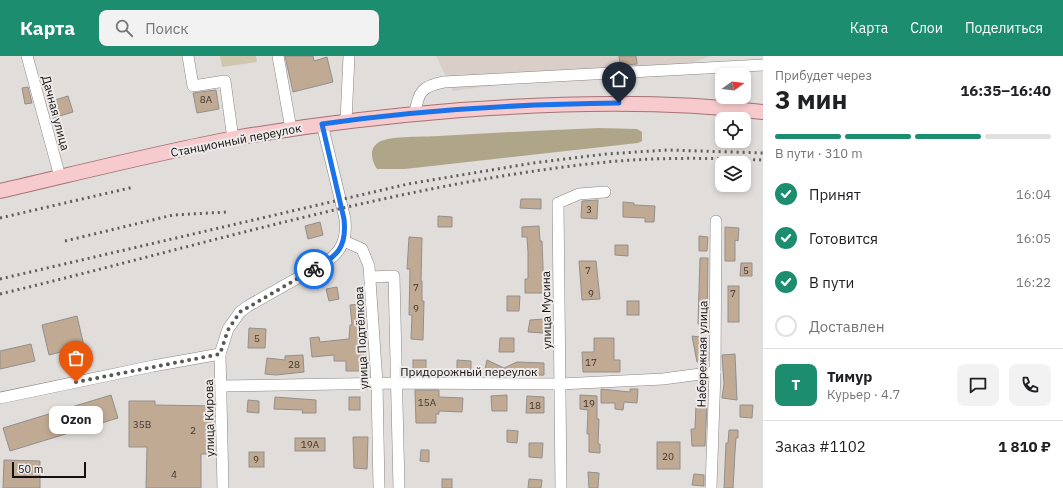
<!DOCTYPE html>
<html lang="ru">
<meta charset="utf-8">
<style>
body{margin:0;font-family:"IBM Plex Sans",sans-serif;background:#f2f2f2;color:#202124;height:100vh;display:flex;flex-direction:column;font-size:15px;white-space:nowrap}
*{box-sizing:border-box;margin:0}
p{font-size:13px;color:#757577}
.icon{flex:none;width:22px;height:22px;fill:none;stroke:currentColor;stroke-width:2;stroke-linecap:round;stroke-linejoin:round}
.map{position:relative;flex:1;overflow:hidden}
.side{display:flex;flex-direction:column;background:#fff;width:300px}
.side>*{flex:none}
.needle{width:26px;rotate:75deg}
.tools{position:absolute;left:715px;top:12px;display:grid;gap:8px}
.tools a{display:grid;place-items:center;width:36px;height:36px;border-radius:8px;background:#fff;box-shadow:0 2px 6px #0003;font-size:20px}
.scale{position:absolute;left:12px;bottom:10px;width:74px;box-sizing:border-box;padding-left:4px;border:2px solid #121010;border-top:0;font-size:11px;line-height:14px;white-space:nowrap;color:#121010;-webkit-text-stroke:3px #eeeae9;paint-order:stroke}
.pin{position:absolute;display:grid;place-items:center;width:34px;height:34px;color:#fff;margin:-41px -17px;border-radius:50% 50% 50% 0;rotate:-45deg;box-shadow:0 0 4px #0007}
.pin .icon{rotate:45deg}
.courier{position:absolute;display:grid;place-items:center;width:40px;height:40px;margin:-20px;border:3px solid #1a73e8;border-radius:50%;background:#fff;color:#222;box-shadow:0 1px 5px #0007}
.bubble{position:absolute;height:28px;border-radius:8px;background:#fff;box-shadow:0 2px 6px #0003;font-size:13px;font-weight:700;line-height:28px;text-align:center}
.head em{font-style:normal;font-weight:700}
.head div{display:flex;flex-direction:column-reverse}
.head{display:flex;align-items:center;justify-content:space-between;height:68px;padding:0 12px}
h1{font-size:26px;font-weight:700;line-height:30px}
.bar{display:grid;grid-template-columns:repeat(4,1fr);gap:6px 4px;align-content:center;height:48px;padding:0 12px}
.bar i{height:5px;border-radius:3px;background:#e0e0e0}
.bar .selected{background:#1c8d6e}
.bar p{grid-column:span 4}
.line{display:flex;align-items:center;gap:10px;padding:0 12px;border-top:1px solid #e0e0e0}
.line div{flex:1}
.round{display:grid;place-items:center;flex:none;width:42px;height:42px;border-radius:8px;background:#f2f2f2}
ol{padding:0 12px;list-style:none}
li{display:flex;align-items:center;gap:12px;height:44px}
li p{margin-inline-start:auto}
li .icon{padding:4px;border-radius:50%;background:#1c8d6e;color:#fff;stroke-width:4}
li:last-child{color:#757577}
li i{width:22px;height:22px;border:2px solid #e0e0e0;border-radius:50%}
header{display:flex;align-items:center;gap:24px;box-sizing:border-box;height:56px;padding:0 20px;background:#1c8d6e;color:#fff}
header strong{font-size:19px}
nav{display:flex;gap:22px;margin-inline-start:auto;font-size:14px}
.search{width:280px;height:36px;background:#f2f2f2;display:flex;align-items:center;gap:10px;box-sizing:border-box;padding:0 14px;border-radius:8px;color:#757577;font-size:15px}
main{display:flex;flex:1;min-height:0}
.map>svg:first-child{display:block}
.built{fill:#dacec9}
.green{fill:#cec7ae}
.forest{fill:#afa689}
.building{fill:#c1aa93;stroke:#928f8d}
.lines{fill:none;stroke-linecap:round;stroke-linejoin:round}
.minor-casing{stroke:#8a8685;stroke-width:12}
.major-casing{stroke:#a37375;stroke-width:16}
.minor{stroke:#fff;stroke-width:11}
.major{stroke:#f7cbcd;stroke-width:14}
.rail{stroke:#615e5e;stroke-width:3;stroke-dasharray:2 4;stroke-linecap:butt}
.done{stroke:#5a5857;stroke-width:4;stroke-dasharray:0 7.2}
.route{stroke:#1a73e8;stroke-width:5}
.labels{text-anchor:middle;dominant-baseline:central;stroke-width:4;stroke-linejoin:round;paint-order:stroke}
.number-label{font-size:10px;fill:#3e3631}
.street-label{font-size:12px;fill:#121010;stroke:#eeeae9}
</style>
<header>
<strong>Карта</strong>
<div class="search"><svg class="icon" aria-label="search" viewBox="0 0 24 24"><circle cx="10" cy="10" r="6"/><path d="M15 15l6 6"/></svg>Поиск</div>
<nav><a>Карта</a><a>Слои</a><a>Поделиться</a></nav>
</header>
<main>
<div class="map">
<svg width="763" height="432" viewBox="0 0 763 432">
<rect width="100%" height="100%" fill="#e1dddb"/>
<!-- built -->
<polygon class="built" points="436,0 710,0 689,8 540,23 453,35"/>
<!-- green -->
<polygon class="green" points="220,0 256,0 257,6 222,11"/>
<!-- forest -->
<path class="forest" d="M599,72l38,1 5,3v9l-4,2 -233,26h-28c-6,-9 -9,-22 4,-28 11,-5 44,-4 57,-5 54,-3 108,-6 161,-8z"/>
<!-- building -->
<g class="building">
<polygon points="285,0 313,0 314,5 327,1 333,26 293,36"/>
<polygon points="619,0 636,0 637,8 620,10"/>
<polygon points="28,31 32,47 25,48 22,32"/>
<polygon points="216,34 219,53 197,57 193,37"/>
<polygon points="68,40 73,56 53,62 48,46"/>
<polygon points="521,143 541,143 541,153 520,152"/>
<polygon points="598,144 597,163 581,162 582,145"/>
<polygon points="623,146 634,147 634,149 655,150 654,166 645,166 645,162 623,161"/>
<polygon points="438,160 452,161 452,171 438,171"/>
<polygon points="320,166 323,179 308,183 305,170"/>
<polygon points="539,170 540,185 542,185 544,237 525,237 525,223 528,223 528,196 527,181 522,181 522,171"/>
<polygon points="725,171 739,172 738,185 735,184 735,205 725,205"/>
<polygon points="699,180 708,181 707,195 699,195"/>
<polygon points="409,181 422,182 421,225 422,225 422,245 424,245 423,284 411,283 412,259 409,259 410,213 407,213"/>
<polygon points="615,189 628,189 628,200 615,199"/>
<polygon points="700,202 708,202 707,269 698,268"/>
<polygon points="579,205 596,205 600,243 582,244"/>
<polygon points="741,207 752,207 752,220 740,220"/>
<rect x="728" y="230" width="11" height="36"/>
<polygon points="337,231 339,243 329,245 326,233"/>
<polygon points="507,240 520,240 519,255 507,255"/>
<rect x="627" y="245" width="12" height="14"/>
<polygon points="362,248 364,264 363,293 366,293 365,315 346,315 346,305 334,305 334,299 312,301 310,282 319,281 320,286 349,283 350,269 352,269 350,249"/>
<polygon points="77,260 84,290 49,299 42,269"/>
<polygon points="544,263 543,277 528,276 530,264"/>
<polygon points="249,272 266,273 265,292 248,292"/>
<polygon points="692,280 700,281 700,295 708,295 708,305 697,306"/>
<polygon points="500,282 514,282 514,296 499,296"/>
<polygon points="594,282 614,282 614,304 620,304 620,316 583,316 582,296 594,296"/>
<polygon points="31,288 35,305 0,313 0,295"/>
<polygon points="735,298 737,344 722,342 724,328 722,299"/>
<polygon points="303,299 304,316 276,319 265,318 267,302 285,304 285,300"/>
<rect x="413" y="304" width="13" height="16"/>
<polygon points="457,304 471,305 471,318 457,317"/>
<polygon points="487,304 504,312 517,306 544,307 544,319 498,321 484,318"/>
<polygon points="601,333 630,336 630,333 638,333 637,347 624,346 623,354 615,353 615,347 601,347"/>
<polygon points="415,334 439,334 439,341 463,342 462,356 439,355 439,358 436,358 436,367 416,367"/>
<polygon points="111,339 118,362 10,395 3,372"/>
<polygon points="507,339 507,355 492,355 491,340"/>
<polygon points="580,339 597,340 597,363 599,363 598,388 600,388 600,397 589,396 589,378 587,378 588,354 580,353"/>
<polygon points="527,340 544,341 544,357 526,357"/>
<polygon points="275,341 316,344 316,357 302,357 303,354 274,353"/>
<rect x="349" y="341" width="11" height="13"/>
<polygon points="248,344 259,345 259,357 247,356"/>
<polygon points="129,345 155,345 155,349 214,350 215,398 201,398 201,432 146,432 147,391 129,391"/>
<polygon points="696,348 707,349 705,390 692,390 691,373 695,373"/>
<polygon points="740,349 753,349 752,362 740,361"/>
<polygon points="507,374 518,375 517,387 507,386"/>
<polygon points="729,374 738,374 738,382 736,382 735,396 733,432 724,432 726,387 728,387"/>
<polygon points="353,381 368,381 367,413 354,412"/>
<rect x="295" y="382" width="30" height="13"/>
<rect x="657" y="386" width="23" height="27"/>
<polygon points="529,387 543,387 542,402 529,401"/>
<polygon points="421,394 429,394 429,406 420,405"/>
<rect x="249" y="396" width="15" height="15"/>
<polygon points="4,404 40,405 40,432 3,432"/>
<polygon points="588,416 599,417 598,432 589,432"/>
<polygon points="694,418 704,419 704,430 692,429"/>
<rect x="442" y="423" width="10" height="9"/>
<polygon points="529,423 542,424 541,432 528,432"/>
</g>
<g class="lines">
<!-- minor casing -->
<g class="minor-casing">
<g id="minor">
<polyline points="27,0 60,121"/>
<polyline points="188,0 193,30 225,25 233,83"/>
<polyline points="278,0 291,73"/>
<path d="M415,58c3,-22 7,-28 29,-32l319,-17"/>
<polyline points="346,65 349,0"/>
<polyline points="344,185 362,193 369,210 377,327 379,432"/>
<polyline points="370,221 394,220 399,432"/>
<polyline points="222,330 397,327 560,328 663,323 715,316"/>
<polyline points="0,342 153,310 220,298"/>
<path d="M223,432l-3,-134 8,-25 12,-17 8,-6 78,-44c16,-11 21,-23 19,-43l-23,-95"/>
<polyline points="561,432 558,147 579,138 605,136"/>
<polyline points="711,432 715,316 716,165"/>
</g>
</g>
<!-- major casing -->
<g class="major-casing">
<path id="major" d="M0,135c78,-18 156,-38 235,-53 75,-13 150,-22 226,-28 101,-7 201,-10 302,2"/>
</g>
<!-- minor -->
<use href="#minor" class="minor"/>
<!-- major -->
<use href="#major" class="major"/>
<!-- rail -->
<g class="rail">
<polyline points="0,162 134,131"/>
<polyline points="65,185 173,159 227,156"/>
<polyline points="0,223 408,128 533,107 606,98 667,94 763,97"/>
<path d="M0,238c201,-48 400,-111 607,-132 52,-5 104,-4 156,-2"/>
</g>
</g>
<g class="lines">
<!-- done -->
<polyline class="done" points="76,326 220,298 228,274 240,256 314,213"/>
<!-- route -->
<path class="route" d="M314,213c24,-13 33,-22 30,-50l-22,-95c98,-14 198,-20 297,-21"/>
</g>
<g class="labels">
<!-- number labels -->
<g class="number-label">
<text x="206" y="43">8А</text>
<text x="589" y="153">3</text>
<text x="588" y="214">7</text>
<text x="746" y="214">5</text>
<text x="416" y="231">7</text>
<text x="591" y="237">9</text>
<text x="733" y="237">7</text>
<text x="416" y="252">9</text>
<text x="257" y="282">5</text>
<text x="591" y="306">17</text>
<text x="294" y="308">28</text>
<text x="427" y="346">15А</text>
<text x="589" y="347">19</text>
<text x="535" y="349">18</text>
<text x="142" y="368">35В</text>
<text x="193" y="374">2</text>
<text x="310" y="388">19А</text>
<text x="668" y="400">20</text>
<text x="256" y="403">9</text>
<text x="174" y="418">4</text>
</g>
<!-- street labels -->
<g class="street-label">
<text transform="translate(56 57) rotate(75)">Дачная улица</text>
<text transform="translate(236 84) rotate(-11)">Станционный переулок</text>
<text transform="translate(546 254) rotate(-91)">улица Мусина</text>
<text transform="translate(361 282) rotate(-93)">улица Подтёлкова</text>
<text transform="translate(702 298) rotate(-89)">Набережная улица</text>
<text x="469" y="315">Придорожный переулок</text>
<text transform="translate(209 362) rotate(-91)">улица Кирова</text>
</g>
</g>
</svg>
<div class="tools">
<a><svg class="needle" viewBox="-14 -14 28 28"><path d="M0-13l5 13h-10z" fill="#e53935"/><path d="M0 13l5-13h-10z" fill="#757577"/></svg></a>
<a><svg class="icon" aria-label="locate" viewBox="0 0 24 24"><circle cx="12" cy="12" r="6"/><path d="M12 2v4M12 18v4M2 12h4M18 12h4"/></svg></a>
<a><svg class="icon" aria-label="layers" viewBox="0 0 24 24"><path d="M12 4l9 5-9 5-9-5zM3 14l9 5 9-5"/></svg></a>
</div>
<div class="scale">50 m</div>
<div class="pin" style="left:76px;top:326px;background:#ea580c"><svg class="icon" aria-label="bag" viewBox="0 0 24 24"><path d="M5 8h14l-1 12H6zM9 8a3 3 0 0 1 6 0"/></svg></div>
<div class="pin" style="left:619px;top:47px;background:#1f2937"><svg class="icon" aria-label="home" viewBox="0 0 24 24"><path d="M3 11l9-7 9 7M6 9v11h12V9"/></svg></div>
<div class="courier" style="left:314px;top:213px"><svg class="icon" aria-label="bike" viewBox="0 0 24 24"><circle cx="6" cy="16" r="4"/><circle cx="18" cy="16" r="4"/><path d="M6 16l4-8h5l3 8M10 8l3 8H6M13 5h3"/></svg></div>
<div class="bubble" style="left:49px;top:350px;width:54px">Ozon</div>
</div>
<section class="side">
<div class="head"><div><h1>3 мин</h1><p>Прибудет через</p></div><em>16:35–16:40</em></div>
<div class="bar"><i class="selected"></i><i class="selected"></i><i class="selected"></i><i></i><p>В пути · 310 m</p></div>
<ol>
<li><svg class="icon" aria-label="check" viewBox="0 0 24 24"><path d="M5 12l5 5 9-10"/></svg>Принят<p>16:04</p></li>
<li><svg class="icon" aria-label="check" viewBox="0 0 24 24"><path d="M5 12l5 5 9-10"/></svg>Готовится<p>16:05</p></li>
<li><svg class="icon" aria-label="check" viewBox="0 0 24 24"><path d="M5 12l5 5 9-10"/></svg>В пути<p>16:22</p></li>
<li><i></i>Доставлен</li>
</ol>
<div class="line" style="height:72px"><b class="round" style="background:#1c8d6e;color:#fff">Т</b><div><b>Тимур</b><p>Курьер · 4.7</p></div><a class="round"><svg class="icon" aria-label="chat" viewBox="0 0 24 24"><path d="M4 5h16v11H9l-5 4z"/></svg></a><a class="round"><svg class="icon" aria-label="phone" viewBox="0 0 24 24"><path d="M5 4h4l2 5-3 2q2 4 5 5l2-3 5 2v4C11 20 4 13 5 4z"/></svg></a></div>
<div class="line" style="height:52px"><div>Заказ #1102</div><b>1 810 ₽</b></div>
</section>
</main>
